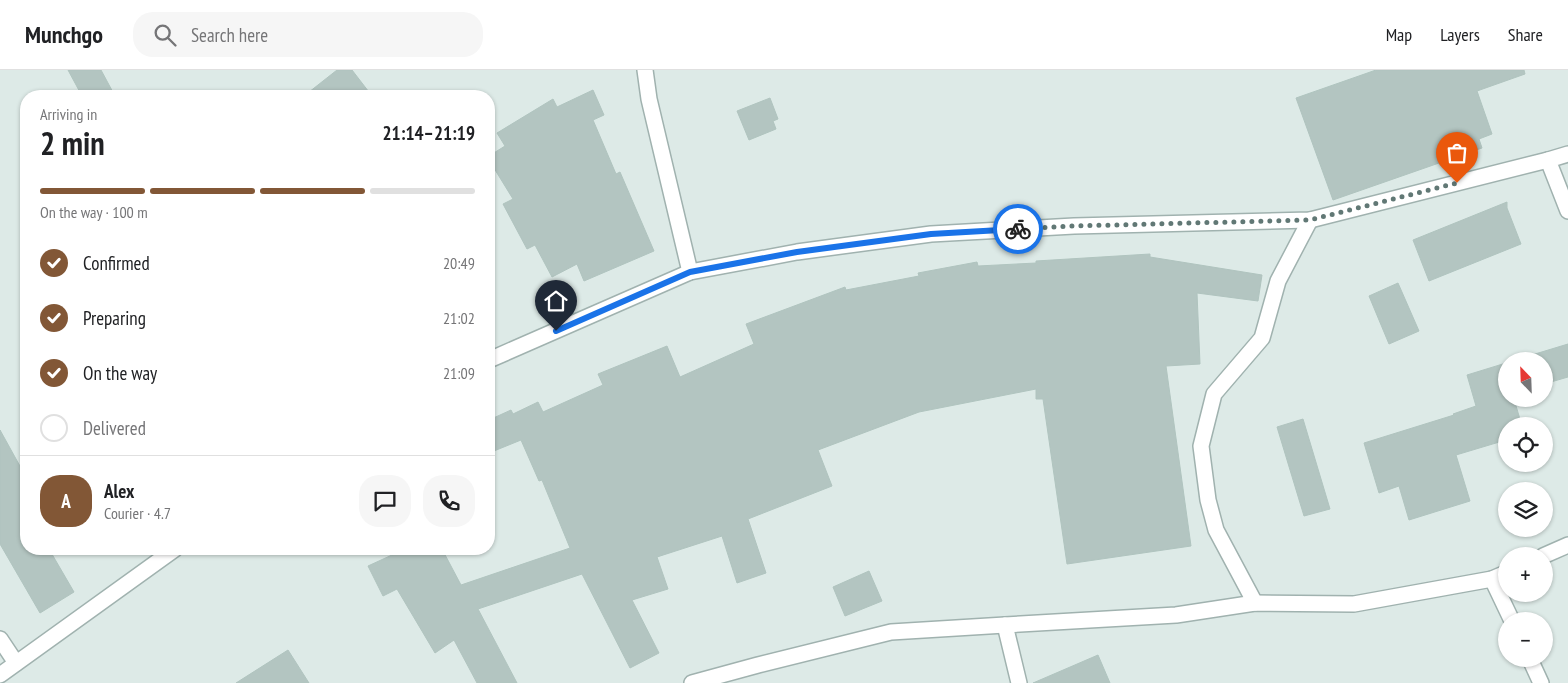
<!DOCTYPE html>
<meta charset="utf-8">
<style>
body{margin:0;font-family:"PT Sans Narrow",sans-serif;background:#f6f6f6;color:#202124;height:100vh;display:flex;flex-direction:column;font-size:19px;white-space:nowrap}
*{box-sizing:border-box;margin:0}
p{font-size:16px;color:#757577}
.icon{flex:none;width:28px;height:28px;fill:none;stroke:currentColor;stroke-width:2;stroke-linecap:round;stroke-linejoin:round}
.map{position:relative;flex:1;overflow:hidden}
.panel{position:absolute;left:20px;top:20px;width:475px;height:465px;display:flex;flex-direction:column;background:#fff;border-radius:20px;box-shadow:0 1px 4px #0004}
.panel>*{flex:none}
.needle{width:32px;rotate:337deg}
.tools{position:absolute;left:1498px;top:282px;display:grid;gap:10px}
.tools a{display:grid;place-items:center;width:55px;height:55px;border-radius:50%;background:#fff;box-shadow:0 1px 4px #0004;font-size:25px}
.pin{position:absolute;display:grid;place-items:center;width:42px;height:42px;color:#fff;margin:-51px -21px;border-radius:50% 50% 50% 0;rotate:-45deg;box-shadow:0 0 5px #0007}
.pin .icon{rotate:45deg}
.courier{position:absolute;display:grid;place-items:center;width:50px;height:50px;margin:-25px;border:4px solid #1a73e8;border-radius:50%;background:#fff;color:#222;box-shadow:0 1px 6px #0007}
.head em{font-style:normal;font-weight:800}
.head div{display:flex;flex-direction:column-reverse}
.head{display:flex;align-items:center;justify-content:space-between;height:85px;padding:0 20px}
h1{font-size:32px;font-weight:800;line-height:38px}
.bar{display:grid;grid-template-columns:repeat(4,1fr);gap:8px 5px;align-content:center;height:60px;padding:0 20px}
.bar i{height:6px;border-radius:4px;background:#e0e0e0}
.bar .selected{background:#825736}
.bar p{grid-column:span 4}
.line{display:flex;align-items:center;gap:12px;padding:0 20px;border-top:1px solid #e0e0e0}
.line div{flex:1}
.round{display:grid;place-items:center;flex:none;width:52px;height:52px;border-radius:20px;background:#f6f6f6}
ol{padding:0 20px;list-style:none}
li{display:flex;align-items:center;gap:15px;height:55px}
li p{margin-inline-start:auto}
li .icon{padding:5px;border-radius:50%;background:#825736;color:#fff;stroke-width:4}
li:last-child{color:#757577}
li i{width:28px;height:28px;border:2px solid #e0e0e0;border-radius:50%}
header{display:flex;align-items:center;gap:30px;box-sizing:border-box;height:70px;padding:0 25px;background:#fff;border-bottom:1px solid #e0e0e0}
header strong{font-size:24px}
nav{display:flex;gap:28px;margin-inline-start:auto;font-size:18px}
.search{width:350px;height:45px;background:#f6f6f6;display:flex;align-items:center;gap:12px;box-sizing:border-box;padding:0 18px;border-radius:20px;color:#757577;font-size:19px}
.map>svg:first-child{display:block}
.building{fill:#b3c5c1;stroke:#b0c4bf}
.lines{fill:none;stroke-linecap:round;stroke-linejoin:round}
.minor-casing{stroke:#a0b2af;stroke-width:18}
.minor{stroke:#fff;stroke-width:15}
.done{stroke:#617875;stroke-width:5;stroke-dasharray:0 9}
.route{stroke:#1a73e8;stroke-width:6}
</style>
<header>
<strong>Munchgo</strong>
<div class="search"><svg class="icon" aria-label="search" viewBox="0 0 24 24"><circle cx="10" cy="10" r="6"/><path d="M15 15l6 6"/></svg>Search here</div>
<nav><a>Map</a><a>Layers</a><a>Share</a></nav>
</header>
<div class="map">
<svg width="1568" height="613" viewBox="0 0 1568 613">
<rect width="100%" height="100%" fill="#ddeae7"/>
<!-- building -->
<g class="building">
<polygon points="68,0 101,0 115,26 82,26"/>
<polygon points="337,0 352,0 372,26 304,26"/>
<polygon points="1376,0 1524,0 1525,4 1477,21 1492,64 1479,69 1482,78 1333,130 1296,28"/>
<polygon points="593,20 604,45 593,50 616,104 620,102 654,181 584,211 577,194 552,207 535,175 527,179 503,134 513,129 489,90 489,86 505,76 497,63 553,29 557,37"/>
<polygon points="770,28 778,49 773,51 776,59 749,70 737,41"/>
<polygon points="1507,132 1507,138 1521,174 1429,211 1413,170"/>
<polygon points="1150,184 1150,187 1262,205 1258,231 1197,223 1200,294 1166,296 1191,476 1067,494 1043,329 1036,329 1036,319 919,342 818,380 832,416 748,449 766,503 737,513 722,466 657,487 668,519 632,530 659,583 630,598 582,504 478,539 517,613 477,613 454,570 435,583 397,519 383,526 368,496 405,479 442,479 461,515 570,478 542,410 539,411 521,370 489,383 489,350 511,340 513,344 538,332 543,342 603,315 598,304 667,276 680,307 754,274 746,254 845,217 846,220 919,206 918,203 977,192 978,196 1036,193 1036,191"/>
<polygon points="1398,213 1419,261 1389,274 1369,226"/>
<polygon points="1568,274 1568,307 1544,314 1544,291 1512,291"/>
<polygon points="1506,293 1506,329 1514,329 1522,356 1506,356 1506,370 1456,385 1470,431 1409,450 1399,416 1379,423 1364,373 1454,345 1453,344 1476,336 1467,305"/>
<polygon points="1303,349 1330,439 1304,446 1277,357"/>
<polygon points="0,360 26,407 26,479 49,479 74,522 40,543 0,474"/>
<polygon points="869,501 882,531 845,546 833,517"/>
<polygon points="288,580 309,613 236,613"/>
<polygon points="1098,585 1110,613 1033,613"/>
</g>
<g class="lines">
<!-- minor casing -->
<g class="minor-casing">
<g id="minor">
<polyline points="645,0 649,29 690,202"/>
<polyline points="1568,84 1548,90 1568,141"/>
<polyline points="489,290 690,202 797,182 931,164 1074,156 1310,150 1548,90"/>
<polyline points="1543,486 1568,475"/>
<polyline points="1492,509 1512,551"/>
<polyline points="1255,533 1216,460 1208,430 1201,376 1214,324 1262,268 1278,211 1310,150"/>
<polyline points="0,569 16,593"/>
<polyline points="1530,589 1541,613"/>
<polyline points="0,605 175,479"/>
<polyline points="692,613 758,595 891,562 1005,555"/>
<polyline points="1019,613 1005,555 1176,545 1255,533 1354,534 1492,509 1506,503"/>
</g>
</g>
<!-- minor -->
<use href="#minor" class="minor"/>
</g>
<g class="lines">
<!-- done -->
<polyline class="done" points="1018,159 1074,156 1310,150 1457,113"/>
<!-- route -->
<polyline class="route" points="556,261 690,202 797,182 931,164 1018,159"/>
</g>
</svg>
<div class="tools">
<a><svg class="needle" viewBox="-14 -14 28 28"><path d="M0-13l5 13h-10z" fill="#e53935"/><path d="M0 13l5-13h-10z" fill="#757577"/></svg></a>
<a><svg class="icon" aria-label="locate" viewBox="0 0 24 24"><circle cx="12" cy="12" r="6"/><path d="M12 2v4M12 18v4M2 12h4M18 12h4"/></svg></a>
<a><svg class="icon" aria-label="layers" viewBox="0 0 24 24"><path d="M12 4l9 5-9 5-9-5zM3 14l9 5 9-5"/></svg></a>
<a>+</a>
<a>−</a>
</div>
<div class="pin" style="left:1457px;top:113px;background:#ea580c"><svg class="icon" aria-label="bag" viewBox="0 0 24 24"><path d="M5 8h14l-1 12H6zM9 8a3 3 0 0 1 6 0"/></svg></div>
<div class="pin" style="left:556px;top:261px;background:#1f2937"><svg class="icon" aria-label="home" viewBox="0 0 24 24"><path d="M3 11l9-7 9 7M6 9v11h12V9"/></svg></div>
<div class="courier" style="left:1018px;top:159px"><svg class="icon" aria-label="bike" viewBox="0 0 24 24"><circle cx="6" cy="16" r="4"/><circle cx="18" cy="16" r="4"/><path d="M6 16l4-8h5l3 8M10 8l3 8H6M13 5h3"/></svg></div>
<section class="panel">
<div class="head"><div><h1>2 min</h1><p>Arriving in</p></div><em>21:14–21:19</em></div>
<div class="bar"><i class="selected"></i><i class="selected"></i><i class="selected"></i><i></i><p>On the way · 100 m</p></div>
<ol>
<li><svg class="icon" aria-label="check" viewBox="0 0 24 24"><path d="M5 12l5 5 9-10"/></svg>Confirmed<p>20:49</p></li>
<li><svg class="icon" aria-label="check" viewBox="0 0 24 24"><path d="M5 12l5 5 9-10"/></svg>Preparing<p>21:02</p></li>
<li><svg class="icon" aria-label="check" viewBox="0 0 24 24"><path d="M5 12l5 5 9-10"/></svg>On the way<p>21:09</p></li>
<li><i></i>Delivered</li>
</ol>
<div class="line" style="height:90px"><b class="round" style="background:#825736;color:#fff">A</b><div><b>Alex</b><p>Courier · 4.7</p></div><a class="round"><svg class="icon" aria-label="chat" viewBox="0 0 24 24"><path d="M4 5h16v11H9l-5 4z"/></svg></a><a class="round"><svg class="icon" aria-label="phone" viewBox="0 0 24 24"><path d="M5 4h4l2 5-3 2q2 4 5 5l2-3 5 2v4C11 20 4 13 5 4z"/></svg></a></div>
</section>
</div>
